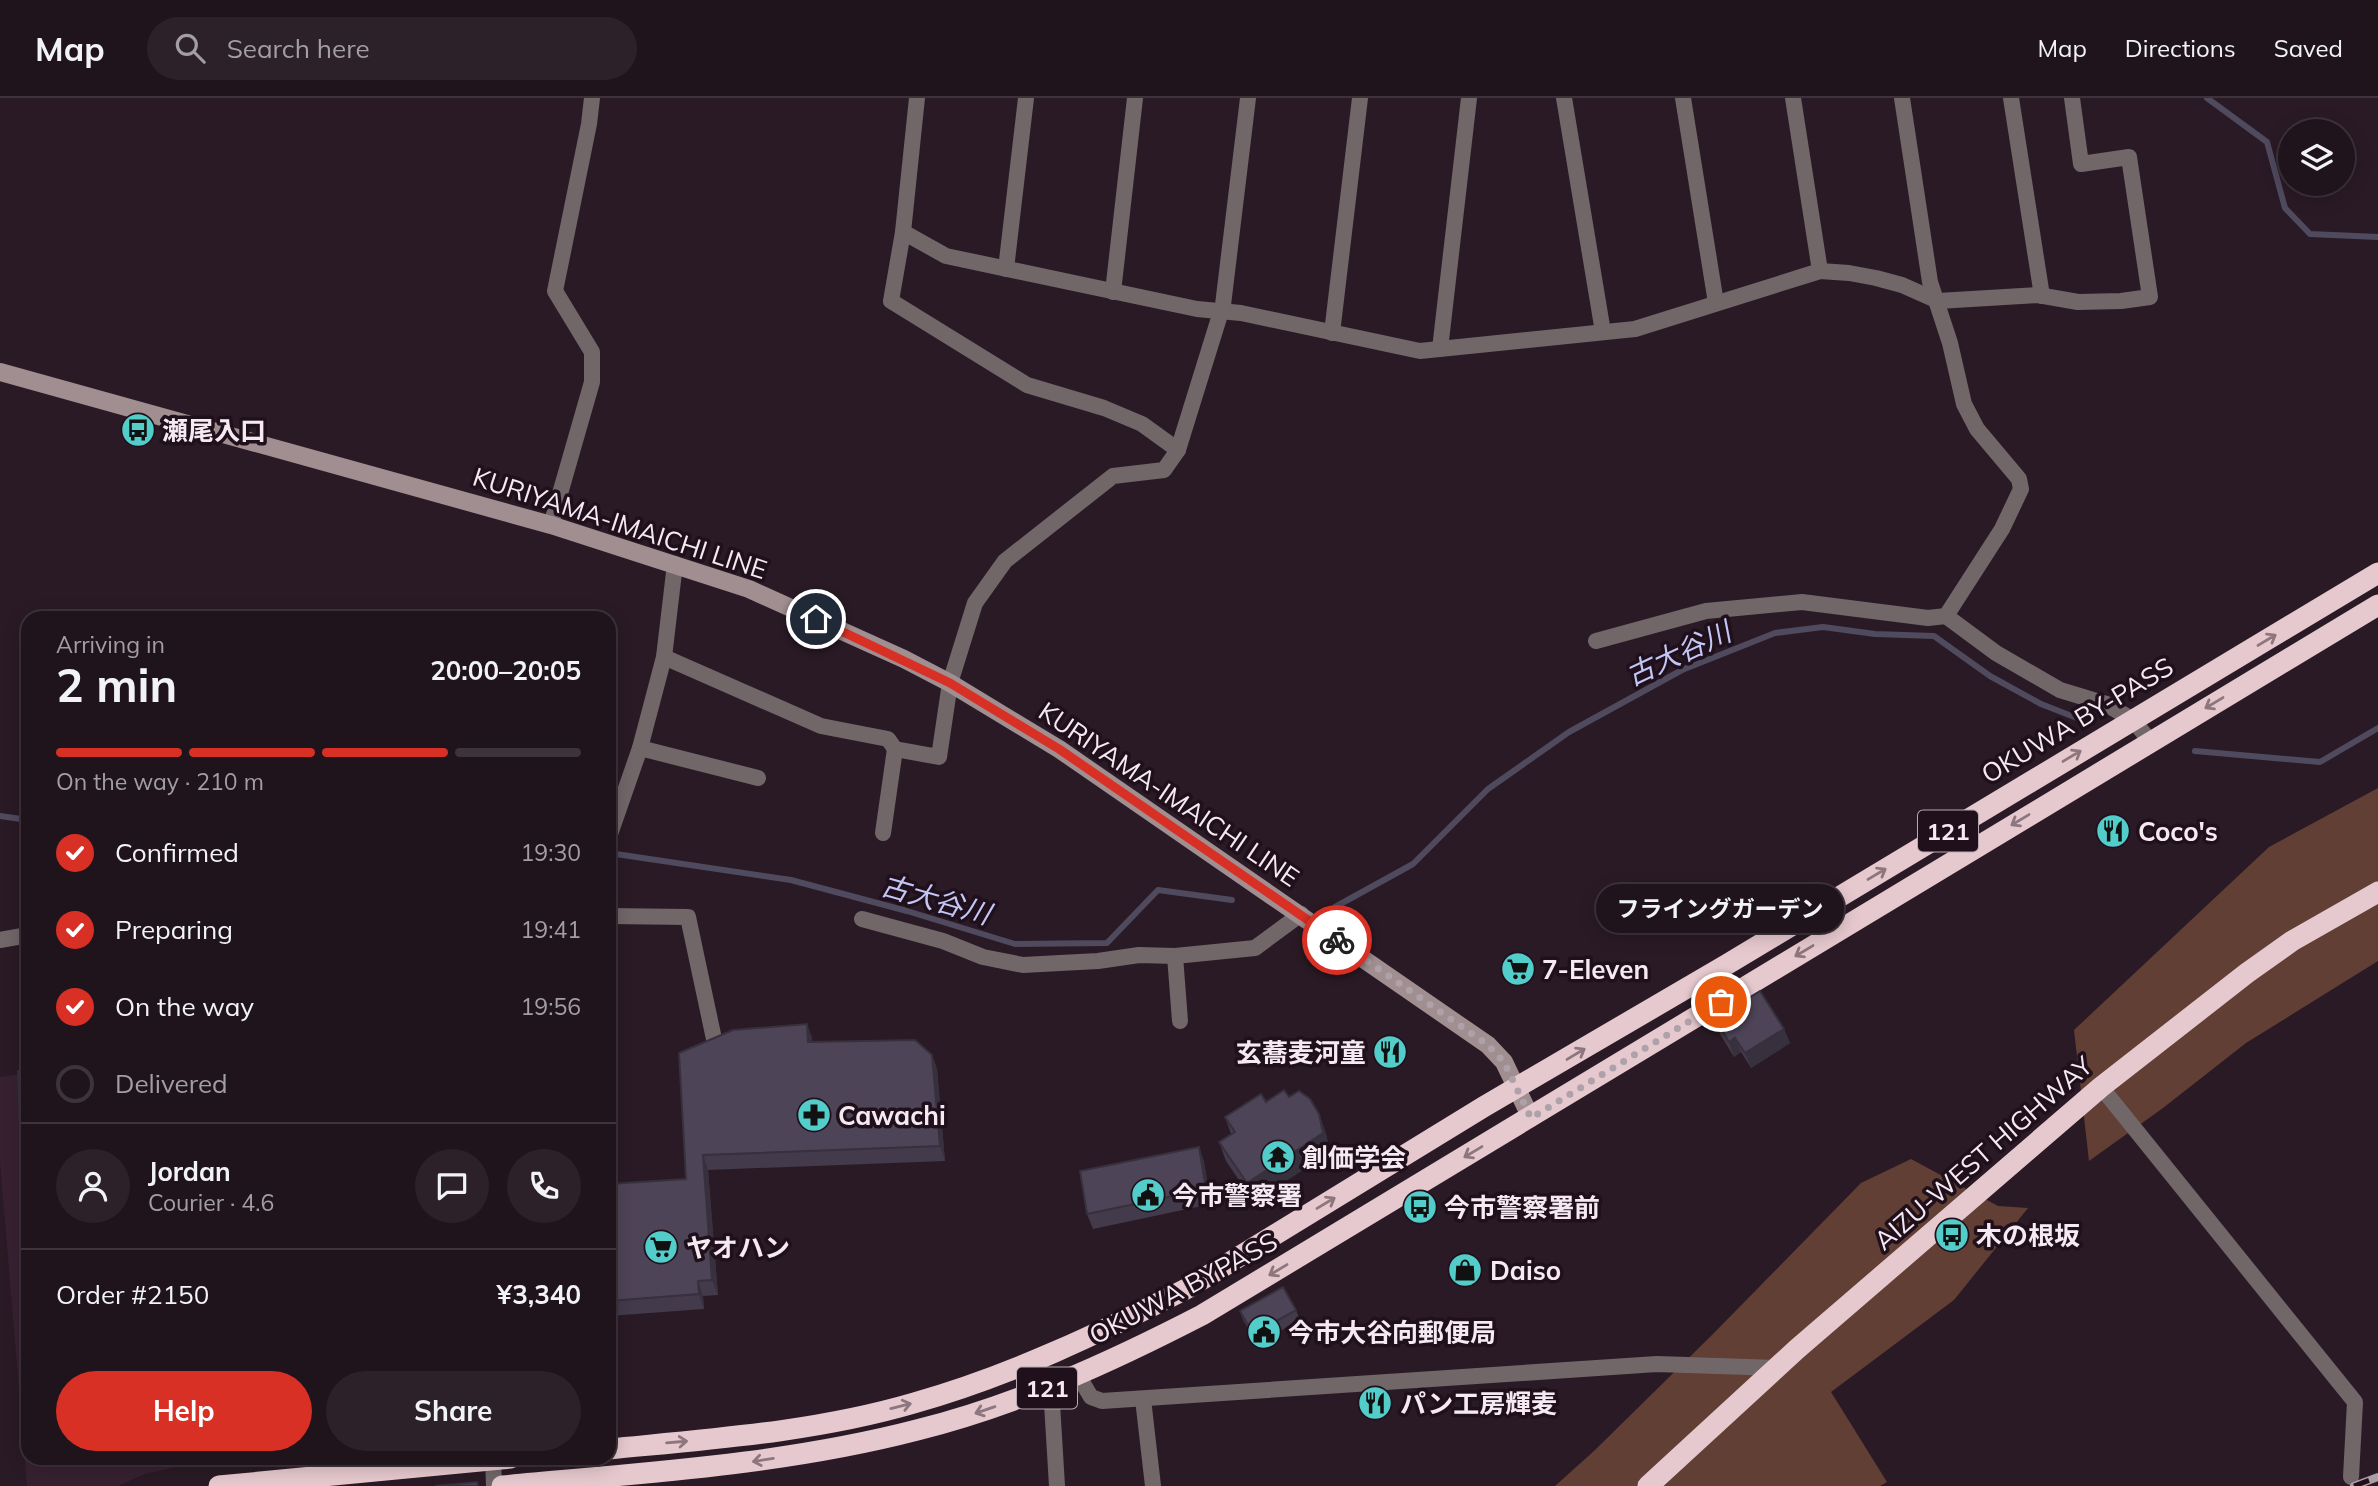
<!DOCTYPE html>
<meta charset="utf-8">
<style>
body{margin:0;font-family:Mulish,"Noto Sans JP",sans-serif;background:#2d2129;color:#f1f3f6;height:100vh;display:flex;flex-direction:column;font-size:26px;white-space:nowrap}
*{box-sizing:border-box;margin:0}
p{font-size:23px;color:#a29ea3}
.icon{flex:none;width:38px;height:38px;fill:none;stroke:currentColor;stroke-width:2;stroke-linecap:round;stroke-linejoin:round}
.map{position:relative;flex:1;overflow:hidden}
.drawer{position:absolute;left:21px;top:513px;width:595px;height:854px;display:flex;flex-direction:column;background:#20141c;border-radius:21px;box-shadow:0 4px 18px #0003,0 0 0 2px #3d333b}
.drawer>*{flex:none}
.buttons{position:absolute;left:2278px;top:21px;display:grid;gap:14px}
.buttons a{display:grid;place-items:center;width:77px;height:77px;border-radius:50%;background:#20141c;box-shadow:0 4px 18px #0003,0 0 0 2px #3d333b;font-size:35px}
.pin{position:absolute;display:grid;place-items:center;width:60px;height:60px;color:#fff;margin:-30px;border:4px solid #fff;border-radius:50%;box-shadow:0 2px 7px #0007}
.courier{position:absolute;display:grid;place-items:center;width:70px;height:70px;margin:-35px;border:5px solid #d93025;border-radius:50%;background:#fff;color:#222;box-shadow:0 2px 9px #0007}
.bubble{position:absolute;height:49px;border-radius:24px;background:#20141c;box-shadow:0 4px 18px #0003,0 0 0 2px #3d333b;font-size:23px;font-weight:700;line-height:49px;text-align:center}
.overview em{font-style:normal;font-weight:700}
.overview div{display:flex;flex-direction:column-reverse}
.overview{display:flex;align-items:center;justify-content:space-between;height:119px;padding:0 35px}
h1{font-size:46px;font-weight:700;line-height:52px}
.bar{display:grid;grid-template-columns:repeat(4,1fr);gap:10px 7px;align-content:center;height:84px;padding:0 35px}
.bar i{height:9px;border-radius:5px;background:#3d333b}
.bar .on{background:#d93025}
.bar p{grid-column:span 4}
.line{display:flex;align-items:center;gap:18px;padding:0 35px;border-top:2px solid #3d333b}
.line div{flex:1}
.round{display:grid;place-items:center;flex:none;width:74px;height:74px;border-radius:37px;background:#2d2129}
ol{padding:0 35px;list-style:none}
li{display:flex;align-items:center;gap:21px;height:77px}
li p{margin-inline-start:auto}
li .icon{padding:7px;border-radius:50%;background:#d93025;color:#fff;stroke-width:4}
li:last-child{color:#a29ea3}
li i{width:38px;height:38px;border:4px solid #3d333b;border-radius:50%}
.button{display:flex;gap:14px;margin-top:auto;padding:14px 35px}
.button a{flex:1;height:80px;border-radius:42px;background:#d93025;color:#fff;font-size:28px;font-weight:700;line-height:80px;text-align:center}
.button a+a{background:#2d2129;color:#f1f3f6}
header{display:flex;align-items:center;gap:42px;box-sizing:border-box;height:98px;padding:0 35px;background:#20141c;border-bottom:2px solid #3d333b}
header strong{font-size:33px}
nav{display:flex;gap:38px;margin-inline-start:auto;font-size:24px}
.search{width:490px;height:63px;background:#2d2129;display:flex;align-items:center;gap:18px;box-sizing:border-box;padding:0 24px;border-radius:38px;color:#a29ea3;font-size:26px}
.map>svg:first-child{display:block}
.built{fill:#372131}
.forest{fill:#613f35}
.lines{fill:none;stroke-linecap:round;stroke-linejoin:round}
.stream{stroke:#4f4a5e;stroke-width:6}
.street{stroke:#716668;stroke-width:16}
.secondary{stroke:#a08e91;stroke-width:18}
.highway{stroke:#e6c9ce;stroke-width:21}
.rail-casing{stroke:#ac9ea7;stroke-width:8}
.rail{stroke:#20101c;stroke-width:5;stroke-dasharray:16;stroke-linecap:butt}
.wall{fill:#433a4b}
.shaded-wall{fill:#37303d}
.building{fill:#4e4457;stroke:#37303d;stroke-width:2}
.oneway{stroke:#8d767e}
.done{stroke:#afa1aa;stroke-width:7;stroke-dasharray:0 12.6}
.route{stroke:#d93025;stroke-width:9}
.labels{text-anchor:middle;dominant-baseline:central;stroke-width:7;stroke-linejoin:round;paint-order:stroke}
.shield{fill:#20101c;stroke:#b6a9b2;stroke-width:2}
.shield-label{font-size:24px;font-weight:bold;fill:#f6eaf2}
.poi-label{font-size:26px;font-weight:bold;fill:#f6eaf2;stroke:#20101c;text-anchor:start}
.street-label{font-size:26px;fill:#f6eaf2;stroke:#20101c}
.water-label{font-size:28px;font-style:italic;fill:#c2c7f6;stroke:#20101c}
</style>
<header>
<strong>Map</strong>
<div class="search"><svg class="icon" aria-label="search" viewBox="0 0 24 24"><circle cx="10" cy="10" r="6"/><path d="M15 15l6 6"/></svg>Search here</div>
<nav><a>Map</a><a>Directions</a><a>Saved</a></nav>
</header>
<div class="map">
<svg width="2378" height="1388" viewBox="0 0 2378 1388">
<rect width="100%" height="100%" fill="#2a1a25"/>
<!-- built -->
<polygon class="built" points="28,975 28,1360 218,1360 145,1376 118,1388 27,1388 0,1064 0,979"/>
<!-- forest -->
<g class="forest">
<polygon points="2378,690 2378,863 2246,945 2163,1010 2089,1063 2074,932 2269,749"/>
<polygon points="1911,1061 1998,1108 2028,1110 1954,1202 1831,1294 1887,1384 1880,1388 1555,1388 1594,1353 1713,1236 1861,1085"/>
</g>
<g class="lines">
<!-- stream -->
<g class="stream">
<polyline points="2207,0 2267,44 2285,110 2310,136 2378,139"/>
<polyline points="2195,653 2320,664 2378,630"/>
<polyline points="0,718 28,722"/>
<polyline points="609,755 791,782 907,813 1015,846 1107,845 1158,792 1232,802"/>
<polyline points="1335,809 1413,766 1488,691 1569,634 1682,572 1775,535 1823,529 1875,536 1934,538 1990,578 2041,606 2082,622"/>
</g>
<!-- street -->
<g class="street">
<polyline points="917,0 903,134 891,203 1027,287 1104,310 1142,326 1178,352"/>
<polyline points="1564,0 1603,234"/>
<polyline points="1683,0 1716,205"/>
<polyline points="1793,0 1820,173"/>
<polyline points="2011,0 2042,198"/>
<polyline points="903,134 946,158 1197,211 1241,215 1420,253 1635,231 1820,173 1849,175 1876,180 1902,187 1938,203 2038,197 2078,204 2121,203 2150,199 2129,59 2081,66 2072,0"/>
<polyline points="1006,171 1026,0"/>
<polyline points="1113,194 1135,0"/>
<polyline points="1332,235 1360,0"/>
<polyline points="1440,251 1469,0"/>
<polyline points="551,427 592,284 592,254 555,193 589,26 592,0"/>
<polyline points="1946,518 1996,555 2060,592 2106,606 2133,622 2150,643"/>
<polyline points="1596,543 1706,513 1802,504 1928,520 1946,518 2002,431 2021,391 2019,381 1977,331 1964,306 1950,245 1930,184 1902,0"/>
<polyline points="664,559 821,628 888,641 895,651 939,659 950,585 975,505 1005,463 1113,378 1164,372 1178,352 1223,207 1248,0"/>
<polyline points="640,650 758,680"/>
<polyline points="883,735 895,651"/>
<polyline points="609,739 640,650 664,559 675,466"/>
<polyline points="609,818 688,819 714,941"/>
<polyline points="862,821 943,843 983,859 1023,867 1098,863 1139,857 1175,858 1255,850 1301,816"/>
<polyline points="0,842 28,837"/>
<polyline points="1175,858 1180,923"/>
<polyline points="2101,989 2355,1304 2351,1379"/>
<polyline points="1078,1277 1091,1299 1102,1303 1657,1266 1778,1270"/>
<polyline points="1051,1289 1057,1388"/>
<polyline points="1143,1301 1153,1388"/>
<polyline points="493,1360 494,1388"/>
</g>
<!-- secondary -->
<polyline class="secondary" points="0,274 551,427 749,491 904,561 950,585 1059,651 1488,947 1504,964 1531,1020"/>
<!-- highway -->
<g class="highway">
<path d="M609,1351c102,-10 206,-17 305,-46 96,-27 186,-70 274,-115l297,-182 241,-141 652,-392"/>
<polyline points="219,1388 511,1360"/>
<path d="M502,1388c139,-13 280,-21 415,-56 100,-25 194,-68 285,-115l1176,-710"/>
<polyline points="1648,1388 1797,1251 2101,989 2247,875 2292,843 2378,794"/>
</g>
<!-- rail casing -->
<g class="rail-casing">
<polyline id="rail" points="2354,1388 2378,1379"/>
</g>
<!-- rail -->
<use href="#rail" class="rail"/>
</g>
<!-- wall -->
<g class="wall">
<polygon points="1715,921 1784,931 1790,945 1751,970 1741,954 1734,959 1720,936"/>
<polygon points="807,926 812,940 812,944 932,957 937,971 945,1063 708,1072 718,1197 703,1198 704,1211 609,1218 609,1086 686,1081 733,932"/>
<polygon points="28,972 28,1049 27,1049 20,1030"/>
<polygon points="1289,999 1319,1016 1326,1036 1330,1054 1254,1104 1226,1063 1219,1044 1231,1036 1225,1019 1266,1004"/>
<polygon points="1199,1049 1204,1064 1211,1106 1093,1131 1087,1116"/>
<polygon points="1296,1212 1300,1222 1257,1246 1243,1222 1240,1213"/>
</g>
<!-- shaded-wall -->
<g class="shaded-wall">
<polygon points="807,926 812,940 813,959 808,944"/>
<polygon points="1784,931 1790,945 1751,970 1745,955"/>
<polygon points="1735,940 1741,954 1734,959 1729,944"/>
<polygon points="932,957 937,971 945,1063 940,1048"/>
<polygon points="1319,1016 1326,1036 1330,1054 1254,1104 1247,1085"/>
<polygon points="1199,1049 1204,1064 1211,1106 1206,1091"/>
<polygon points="703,1057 708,1072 718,1197 712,1182"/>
<polygon points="698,1183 703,1198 704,1211 699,1196"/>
</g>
<!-- building -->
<g class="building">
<polygon points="1760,893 1784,931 1745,955 1735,940 1729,944 1715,921"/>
<polygon points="807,926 808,944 915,942 932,957 940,1048 703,1057 712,1182 698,1183 699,1196 609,1203 609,1086 686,1081 679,955 733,932"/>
<polygon points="28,972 28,1029 20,1030 18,973"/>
<polygon points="1284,992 1289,999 1299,993 1310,1001 1319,1016 1323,1035 1247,1085 1219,1044 1235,1034 1225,1019 1261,996 1266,1004"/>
<polygon points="1199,1049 1206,1091 1087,1116 1080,1073"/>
<polygon points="1283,1189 1296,1212 1253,1236 1240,1213"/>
<polygon points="477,1384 478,1388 435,1388"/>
</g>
<!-- one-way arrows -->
<defs><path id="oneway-shaft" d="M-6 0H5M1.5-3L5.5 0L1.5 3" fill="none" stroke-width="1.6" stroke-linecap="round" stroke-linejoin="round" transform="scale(1.75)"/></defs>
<g class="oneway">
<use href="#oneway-shaft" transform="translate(2267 542) rotate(-31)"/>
<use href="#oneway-shaft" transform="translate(2214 605) rotate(149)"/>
<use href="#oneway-shaft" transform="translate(2072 658) rotate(-31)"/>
<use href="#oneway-shaft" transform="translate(2020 722) rotate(149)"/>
<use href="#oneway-shaft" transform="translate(1877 776) rotate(-31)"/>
<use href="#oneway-shaft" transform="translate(1804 853) rotate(149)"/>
<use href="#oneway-shaft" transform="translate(1576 956) rotate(-31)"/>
<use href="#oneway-shaft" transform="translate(1473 1054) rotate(149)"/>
<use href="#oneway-shaft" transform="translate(1326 1105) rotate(-31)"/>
<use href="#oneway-shaft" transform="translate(1278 1172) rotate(149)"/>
<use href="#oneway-shaft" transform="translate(901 1308) rotate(-14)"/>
<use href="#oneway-shaft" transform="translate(985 1312) rotate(161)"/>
<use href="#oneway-shaft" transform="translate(677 1344) rotate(-5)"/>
<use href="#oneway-shaft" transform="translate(763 1362) rotate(171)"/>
</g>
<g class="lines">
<!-- done -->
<polyline class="done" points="1337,842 1488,947 1504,964 1531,1020 1721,904"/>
<!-- route -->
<polyline class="route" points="816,521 950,585 1059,651 1337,842"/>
</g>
<!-- icons -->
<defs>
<g id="bus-disc" transform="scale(1.75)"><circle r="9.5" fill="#53cdc9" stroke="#20101c"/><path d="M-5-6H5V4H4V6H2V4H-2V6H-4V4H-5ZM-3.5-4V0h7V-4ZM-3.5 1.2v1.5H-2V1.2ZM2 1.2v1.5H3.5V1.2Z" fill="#111"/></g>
<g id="restaurant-disc" transform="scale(1.75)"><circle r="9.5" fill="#53cdc9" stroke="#20101c"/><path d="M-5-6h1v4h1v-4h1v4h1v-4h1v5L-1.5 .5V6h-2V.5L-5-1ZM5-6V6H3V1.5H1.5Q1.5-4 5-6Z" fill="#111"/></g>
<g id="supermarket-disc" transform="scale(1.75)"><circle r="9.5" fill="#53cdc9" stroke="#20101c"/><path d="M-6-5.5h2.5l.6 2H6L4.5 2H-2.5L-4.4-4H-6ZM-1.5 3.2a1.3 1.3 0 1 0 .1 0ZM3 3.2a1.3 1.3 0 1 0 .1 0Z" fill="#111"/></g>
<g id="pharmacy-disc" transform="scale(1.75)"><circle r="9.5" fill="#53cdc9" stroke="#20101c"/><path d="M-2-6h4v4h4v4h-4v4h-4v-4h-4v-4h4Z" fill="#111"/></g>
<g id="temple-disc" transform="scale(1.75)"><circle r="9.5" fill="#53cdc9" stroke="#20101c"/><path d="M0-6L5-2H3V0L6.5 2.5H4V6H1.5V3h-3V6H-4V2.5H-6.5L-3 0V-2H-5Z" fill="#111"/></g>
<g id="civic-disc" transform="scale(1.75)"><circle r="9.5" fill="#53cdc9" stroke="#20101c"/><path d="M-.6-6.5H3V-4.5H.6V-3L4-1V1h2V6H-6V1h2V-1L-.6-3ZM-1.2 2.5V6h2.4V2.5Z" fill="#111"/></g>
<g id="shop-disc" transform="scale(1.75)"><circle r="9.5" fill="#53cdc9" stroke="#20101c"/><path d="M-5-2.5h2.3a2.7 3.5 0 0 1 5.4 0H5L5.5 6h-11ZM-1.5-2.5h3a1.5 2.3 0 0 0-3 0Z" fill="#111"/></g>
</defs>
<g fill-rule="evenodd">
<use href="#bus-disc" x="138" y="332"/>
<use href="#restaurant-disc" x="2113" y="733"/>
<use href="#supermarket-disc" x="1518" y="871"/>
<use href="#restaurant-disc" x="1390" y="954"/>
<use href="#pharmacy-disc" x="814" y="1017"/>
<use href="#temple-disc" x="1278" y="1059"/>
<use href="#civic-disc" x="1148" y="1097"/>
<use href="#bus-disc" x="1420" y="1109"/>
<use href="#bus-disc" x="1952" y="1137"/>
<use href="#supermarket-disc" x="661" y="1149"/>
<use href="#shop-disc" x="1465" y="1172"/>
<use href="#civic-disc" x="1264" y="1234"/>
<use href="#restaurant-disc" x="1375" y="1305"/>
</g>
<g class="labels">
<!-- shield labels -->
<g class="shield">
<rect x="1918" y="712.5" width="60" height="41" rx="5"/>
<rect x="1017" y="1269.5" width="60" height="41" rx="5"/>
</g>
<g class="shield-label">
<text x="1948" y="733">121</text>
<text x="1047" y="1290">121</text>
</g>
<!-- poi labels -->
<g class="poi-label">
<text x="162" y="332">瀬尾入口</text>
<text x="2138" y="733">Coco's</text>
<text x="1542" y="871">7-Eleven</text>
<text x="1366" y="954" text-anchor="end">玄蕎麦河童</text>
<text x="838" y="1017">Cawachi</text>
<text x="1302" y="1059">創価学会</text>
<text x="1172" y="1097">今市警察署</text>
<text x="1444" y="1109">今市警察署前</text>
<text x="1976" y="1137">木の根坂</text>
<text x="686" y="1149">ヤオハン</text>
<text x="1490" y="1172">Daiso</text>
<text x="1288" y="1234">今市大谷向郵便局</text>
<text x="1400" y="1305">パン工房輝麦</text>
</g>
<!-- street labels -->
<g class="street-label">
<text transform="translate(620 425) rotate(18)">KURIYAMA-IMAICHI LINE</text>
<text transform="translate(2077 622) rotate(-31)">OKUWA BY-PASS</text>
<text transform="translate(1169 696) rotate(34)">KURIYAMA-IMAICHI LINE</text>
<text transform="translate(1983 1055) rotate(-41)">AIZU-WEST HIGHWAY</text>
<text transform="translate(1183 1190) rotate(-28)">OKUWA BYPASS</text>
</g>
<!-- water labels -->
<g class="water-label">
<text transform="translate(1678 555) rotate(-25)">古大谷川</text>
<text transform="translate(936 801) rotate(16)">古大谷川</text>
</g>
</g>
</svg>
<div class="buttons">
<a><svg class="icon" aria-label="layers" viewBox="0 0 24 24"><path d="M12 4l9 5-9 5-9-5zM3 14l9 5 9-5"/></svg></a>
</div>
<div class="pin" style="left:1721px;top:904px;background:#ea580c"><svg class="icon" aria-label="bag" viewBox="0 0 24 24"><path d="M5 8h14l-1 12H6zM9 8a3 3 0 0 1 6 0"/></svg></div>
<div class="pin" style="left:816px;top:521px;background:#1f2937"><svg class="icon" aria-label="home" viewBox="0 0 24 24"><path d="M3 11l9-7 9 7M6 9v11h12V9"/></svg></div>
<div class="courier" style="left:1337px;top:842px"><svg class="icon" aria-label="bike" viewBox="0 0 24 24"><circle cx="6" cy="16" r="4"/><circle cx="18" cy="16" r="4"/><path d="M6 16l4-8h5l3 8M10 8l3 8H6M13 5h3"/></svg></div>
<div class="bubble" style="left:1596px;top:786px;width:248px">フライングガーデン</div>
<section class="drawer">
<div class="overview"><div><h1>2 min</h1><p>Arriving in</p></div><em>20:00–20:05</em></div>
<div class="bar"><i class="on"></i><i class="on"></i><i class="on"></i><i></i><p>On the way · 210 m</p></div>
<ol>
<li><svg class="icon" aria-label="check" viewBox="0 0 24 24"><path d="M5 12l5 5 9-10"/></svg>Confirmed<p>19:30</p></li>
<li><svg class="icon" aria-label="check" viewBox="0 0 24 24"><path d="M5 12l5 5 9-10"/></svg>Preparing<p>19:41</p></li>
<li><svg class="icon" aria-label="check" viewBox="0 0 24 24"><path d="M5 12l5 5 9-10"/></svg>On the way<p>19:56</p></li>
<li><i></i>Delivered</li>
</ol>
<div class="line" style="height:126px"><a class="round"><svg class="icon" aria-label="person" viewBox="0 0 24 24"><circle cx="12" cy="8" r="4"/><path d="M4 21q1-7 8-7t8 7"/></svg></a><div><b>Jordan</b><p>Courier · 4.6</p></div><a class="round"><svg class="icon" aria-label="chat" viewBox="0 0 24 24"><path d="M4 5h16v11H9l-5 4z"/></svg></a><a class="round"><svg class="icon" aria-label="phone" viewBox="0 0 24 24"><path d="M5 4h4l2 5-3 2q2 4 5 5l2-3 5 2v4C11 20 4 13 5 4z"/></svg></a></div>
<div class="line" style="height:91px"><div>Order #2150</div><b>¥3,340</b></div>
<div class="button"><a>Help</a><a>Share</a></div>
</section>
</div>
